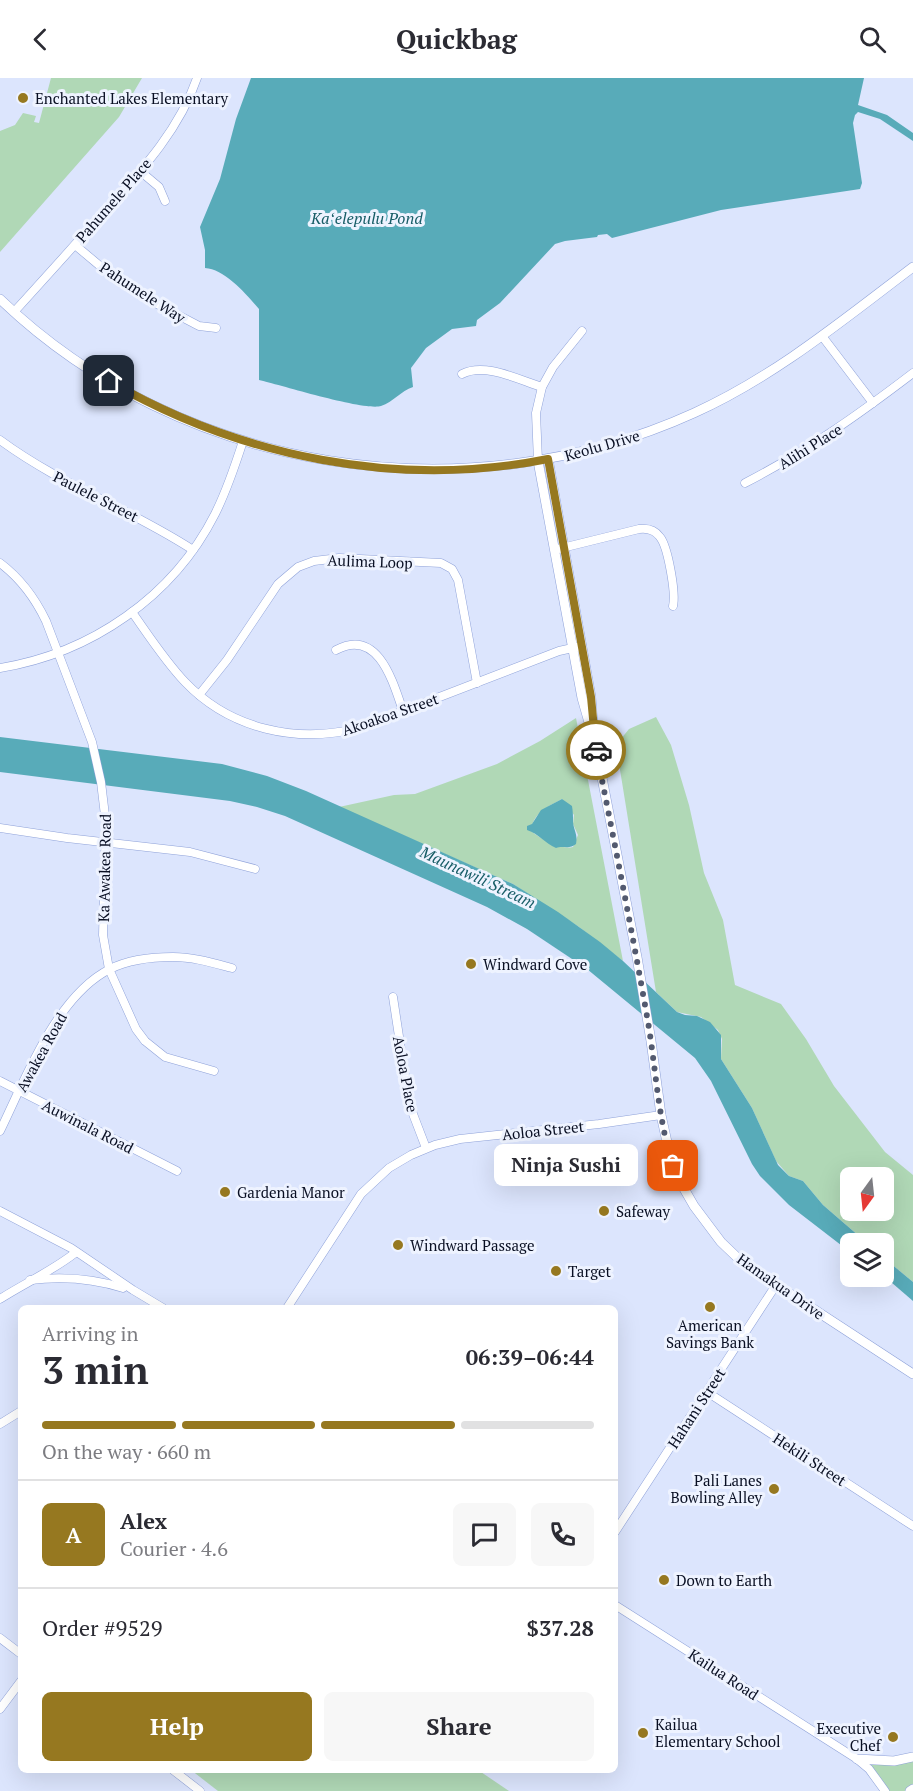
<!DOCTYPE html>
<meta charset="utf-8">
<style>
body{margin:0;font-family:"PT Serif",serif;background:#f7f7f7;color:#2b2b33;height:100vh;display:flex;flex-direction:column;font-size:22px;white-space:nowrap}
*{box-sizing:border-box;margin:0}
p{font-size:20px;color:#7c7c81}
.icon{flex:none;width:33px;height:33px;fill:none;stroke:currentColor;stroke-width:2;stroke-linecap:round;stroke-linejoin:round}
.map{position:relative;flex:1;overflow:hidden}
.sheet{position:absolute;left:18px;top:1227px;width:600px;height:468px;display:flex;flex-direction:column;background:#fff;border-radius:9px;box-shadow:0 6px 24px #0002}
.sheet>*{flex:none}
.needle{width:39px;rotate:195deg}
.buttons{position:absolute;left:840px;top:1089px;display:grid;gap:12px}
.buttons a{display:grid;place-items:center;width:54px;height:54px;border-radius:9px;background:#fff;box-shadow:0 6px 24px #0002;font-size:30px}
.pin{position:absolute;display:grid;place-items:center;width:51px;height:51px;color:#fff;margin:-26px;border-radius:12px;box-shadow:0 3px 9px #0006}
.courier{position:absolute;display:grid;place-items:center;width:60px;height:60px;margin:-30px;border:4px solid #967820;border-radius:50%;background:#fff;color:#222;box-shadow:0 2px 8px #0007}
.bubble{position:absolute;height:42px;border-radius:9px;background:#fff;box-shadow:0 6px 24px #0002;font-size:20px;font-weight:600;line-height:42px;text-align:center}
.overview em{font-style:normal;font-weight:600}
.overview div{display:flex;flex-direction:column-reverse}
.overview{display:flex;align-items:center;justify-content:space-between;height:102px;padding:0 24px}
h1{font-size:39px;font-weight:600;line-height:45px}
.bar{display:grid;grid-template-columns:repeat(4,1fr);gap:9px 6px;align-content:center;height:72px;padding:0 24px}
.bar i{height:8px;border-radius:4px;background:#e1e1e2}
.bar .on{background:#967820}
.bar p{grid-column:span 4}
.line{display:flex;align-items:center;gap:15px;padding:0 24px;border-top:2px solid #e1e1e2}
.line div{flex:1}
.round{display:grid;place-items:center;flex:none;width:63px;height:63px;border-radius:9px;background:#f7f7f7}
.primary-button{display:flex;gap:12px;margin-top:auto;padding:12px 24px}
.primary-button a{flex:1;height:69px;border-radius:9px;background:#967820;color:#fff;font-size:24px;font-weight:600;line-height:69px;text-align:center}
.primary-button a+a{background:#f7f7f7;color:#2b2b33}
header{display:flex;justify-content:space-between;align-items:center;height:78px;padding:0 24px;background:#fff;font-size:27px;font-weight:600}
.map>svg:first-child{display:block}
.green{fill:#b0d8b6;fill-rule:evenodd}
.water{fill:#58abb9}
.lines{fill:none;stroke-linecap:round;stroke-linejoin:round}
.minor-casing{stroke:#8fa2d9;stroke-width:9}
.major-casing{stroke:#8fa2d9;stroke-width:10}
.minor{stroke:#fff;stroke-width:8}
.major{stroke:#fff;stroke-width:9}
.done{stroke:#535a6f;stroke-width:6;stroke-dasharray:0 10.8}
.route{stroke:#967820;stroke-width:8}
.poi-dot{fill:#967820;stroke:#eef3ff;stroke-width:2}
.labels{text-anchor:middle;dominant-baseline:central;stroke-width:6;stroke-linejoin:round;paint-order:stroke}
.poi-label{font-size:15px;fill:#090f23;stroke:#eef3ff;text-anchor:start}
.street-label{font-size:15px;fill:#090f23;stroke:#eef3ff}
.water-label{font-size:16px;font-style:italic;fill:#185d67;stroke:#eef3ff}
</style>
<header><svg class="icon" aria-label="back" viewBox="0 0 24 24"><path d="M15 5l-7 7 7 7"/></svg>Quickbag<svg class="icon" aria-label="search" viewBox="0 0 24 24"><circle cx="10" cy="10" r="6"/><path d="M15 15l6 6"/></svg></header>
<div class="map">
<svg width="913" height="1713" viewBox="0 0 913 1713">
<rect width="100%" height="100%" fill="#dce5fd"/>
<!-- green -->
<g class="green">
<polygon points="51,0 142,0 119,39 0,174 0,53 15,47 23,35 36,38 34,44 39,45"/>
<path d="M656,639l15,28 18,60 15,68 19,47 12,65 46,19 25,35 28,47 51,66 28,23v107l-29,-24v-14l-17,-1 -44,-38 -20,-24 -14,-5 -13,-15 -24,-53 -31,-49 1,-20 -4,-9 -17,-13 -24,-5 -21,-20 -40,-247 13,-16zM850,1100h34v32h-34z"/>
<path d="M576,640l47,243 -44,-34 -66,-43 -174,-77 55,-12 21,-1 82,-30 43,-23zM562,721l12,16 -1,9 5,11 -5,12c-14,3 -32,-8 -42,-16 2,-18 16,-24 31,-32z"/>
<polygon points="913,1679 913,1711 910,1713 885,1713 857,1681"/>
<polygon points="191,1692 478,1692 509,1713 218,1713"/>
</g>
<!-- water -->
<g class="water">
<path d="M251,0h613l-6,27 29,10 26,18v8l-33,-22 -22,-7 -3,3 -2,8 9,60 -2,6 -139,21 -109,28 -5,-4 -9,1 -1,2 -32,4 -10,3 -55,59 -23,17 -1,6 -24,3 -26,19 -15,20 2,19c-12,4 -20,15 -32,19 -17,5 -100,-21 -122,-26v-71c-12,-14 -34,-40 -54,-41v-18l-5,-23 20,-48 16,-60z"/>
<polygon points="0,659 222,686 267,698 306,713 513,806 558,834 600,864 623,883 677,934 685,937 697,938 710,944 721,957 721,981 752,1030 778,1087 789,1098 803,1103 823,1127 867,1165 850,1166 850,1174 789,1127 760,1098 752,1086 711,1003 695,980 587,891 527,851 487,829 285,738 257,729 230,723 0,694"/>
<path d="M562,721l10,7c1,6 1,10 1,16 1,9 5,13 3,22 -7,6 -13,1 -20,4 -11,-5 -17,-14 -29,-18v-4l5,-2 9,-14z"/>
<polygon points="884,1180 913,1204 913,1223 884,1198"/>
</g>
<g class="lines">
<!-- minor casing -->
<g class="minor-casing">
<g id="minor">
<polyline points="140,93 159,109 165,123"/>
<polyline points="75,167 106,193 157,226 199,248 216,250"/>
<path d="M14,234c30,-33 60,-66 89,-99 37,-41 76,-82 94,-135"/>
<polyline points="822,258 873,325"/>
<path d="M462,296c23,-12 57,6 80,13"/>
<path d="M0,362c61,45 130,69 193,110"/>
<polyline points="538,383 536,335 542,309 553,289 582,253"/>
<path d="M745,405c62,-32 113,-68 168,-110"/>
<path d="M558,471l81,-20c8,-1 16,1 21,8 8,10 16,56 13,69"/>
<path d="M0,485c20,15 35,35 46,58l46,121 9,40 5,42 -3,111 6,34 27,60 9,12 20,16 49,14"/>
<path d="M132,534c17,24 33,49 53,70 45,47 111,62 174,46l200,-77 18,-4"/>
<path d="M336,572c42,-23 57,32 67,61"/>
<path d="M0,590c91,-15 173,-71 215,-154 12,-24 20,-48 28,-73"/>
<polyline points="199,617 227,582 278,506 298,489 314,483 339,480 441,485 452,491 458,502 477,605"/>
<polyline points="0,750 67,760 190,774 255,791"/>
<polyline points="393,919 407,1011 413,1036 426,1070"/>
<polyline points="0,1003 177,1093"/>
<path d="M0,1053c25,-51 56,-135 110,-162 18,-9 43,-12 63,-12 20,0 40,6 59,11"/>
<polyline points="0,1133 71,1170 133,1212 163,1230"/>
<path d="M30,1202c33,-4 62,-2 93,8"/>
<path d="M0,1221c25,-16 52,-28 75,-46"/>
<polyline points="287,1230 361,1116 389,1090 411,1077 435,1067 460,1061 599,1046 661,1037"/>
<polyline points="707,1314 913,1448"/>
<polyline points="0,1346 21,1333"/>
<polyline points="615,1454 776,1207"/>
<polyline points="615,1527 857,1681 869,1691 885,1713"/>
<polyline points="0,1560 21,1576"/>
<polyline points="0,1631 21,1603"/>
<polyline points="173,1692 200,1713"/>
</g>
</g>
<!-- major casing -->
<g class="major-casing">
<g id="major">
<path d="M0,221c182,175 465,218 694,114 80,-36 149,-93 219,-146"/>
<polyline points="548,381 591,619 593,646"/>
<polyline points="538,383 582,620 596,669 637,879 651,963 661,1037 669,1073 679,1102 694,1128 721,1164 743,1185 913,1296"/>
<polyline points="857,1681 894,1683 913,1679"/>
<polyline points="910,1713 913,1711"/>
</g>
</g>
<!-- minor -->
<use href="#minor" class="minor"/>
<!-- major -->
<use href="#major" class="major"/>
</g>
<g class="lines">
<!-- done -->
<path class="done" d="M596,672c18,90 36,181 52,272 8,48 10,97 25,144"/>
<!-- route -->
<path class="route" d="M109,303c131,76 289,108 439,78l43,238 5,53"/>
</g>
<!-- markers -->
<g class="poi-dot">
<circle cx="23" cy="20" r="6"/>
<circle cx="471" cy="886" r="6"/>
<circle cx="225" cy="1114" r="6"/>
<circle cx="604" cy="1133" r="6"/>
<circle cx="398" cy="1167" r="6"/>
<circle cx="556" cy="1193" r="6"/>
<circle cx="710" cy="1229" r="6"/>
<circle cx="774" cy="1411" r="6"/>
<circle cx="664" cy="1502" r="6"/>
<circle cx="643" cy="1655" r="6"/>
<circle cx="893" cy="1659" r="6"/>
</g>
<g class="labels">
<!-- poi labels -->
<g class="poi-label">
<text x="35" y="20">Enchanted Lakes Elementary</text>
<text x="483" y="886">Windward Cove</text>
<text x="237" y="1114">Gardenia Manor</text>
<text x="616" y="1133">Safeway</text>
<text x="410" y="1167">Windward Passage</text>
<text x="568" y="1193">Target</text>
<text x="710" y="1247" text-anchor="middle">American<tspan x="710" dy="17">Savings Bank</tspan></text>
<text x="762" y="1402" text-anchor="end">Pali Lanes<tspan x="762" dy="17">Bowling Alley</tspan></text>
<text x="676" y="1502">Down to Earth</text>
<text x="655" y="1646">Kailua<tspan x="655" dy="17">Elementary School</tspan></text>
<text x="881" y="1650" text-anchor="end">Executive<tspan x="881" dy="17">Chef</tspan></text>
</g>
<!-- street labels -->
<g class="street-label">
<text transform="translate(113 122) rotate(-49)">Pahumele Place</text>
<text transform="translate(143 214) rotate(33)">Pahumele Way</text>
<text transform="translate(602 367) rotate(-16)">Keolu Drive</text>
<text transform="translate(810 368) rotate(-32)">Alihi Place</text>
<text transform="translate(96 418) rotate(27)">Paulele Street</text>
<text transform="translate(370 483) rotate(2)">Aulima Loop</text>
<text transform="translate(390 636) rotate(-19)">Akoakoa Street</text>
<text transform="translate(104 790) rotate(-89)">Ka Awakea Road</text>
<text transform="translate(41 974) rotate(-61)">Awakea Road</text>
<text transform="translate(406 996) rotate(79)">Aoloa Place</text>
<text transform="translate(88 1048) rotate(27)">Auwinala Road</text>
<text transform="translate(543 1052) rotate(-6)">Aoloa Street</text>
<text transform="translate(781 1208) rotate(35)">Hamakua Drive</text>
<text transform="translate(696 1330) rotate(-57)">Hahani Street</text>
<text transform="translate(810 1381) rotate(33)">Hekili Street</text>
<text transform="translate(724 1596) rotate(33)">Kailua Road</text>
</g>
<!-- water labels -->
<g class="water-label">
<text x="367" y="140">Kaʻelepulu Pond</text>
<text transform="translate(478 799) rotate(25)">Maunawili Stream</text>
</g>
</g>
</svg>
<div class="buttons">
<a><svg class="needle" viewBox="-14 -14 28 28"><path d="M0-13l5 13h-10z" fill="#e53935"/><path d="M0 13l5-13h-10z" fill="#7c7c81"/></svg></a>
<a><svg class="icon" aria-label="layers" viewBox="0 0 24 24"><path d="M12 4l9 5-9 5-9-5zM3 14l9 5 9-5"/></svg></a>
</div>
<div class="pin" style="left:673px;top:1088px;background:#ea580c"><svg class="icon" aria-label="bag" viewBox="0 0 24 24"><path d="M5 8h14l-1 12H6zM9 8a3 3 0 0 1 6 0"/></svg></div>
<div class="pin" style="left:109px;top:303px;background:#1f2937"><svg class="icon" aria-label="home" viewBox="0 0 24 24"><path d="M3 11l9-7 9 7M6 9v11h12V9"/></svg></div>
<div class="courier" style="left:596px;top:672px"><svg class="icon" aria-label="car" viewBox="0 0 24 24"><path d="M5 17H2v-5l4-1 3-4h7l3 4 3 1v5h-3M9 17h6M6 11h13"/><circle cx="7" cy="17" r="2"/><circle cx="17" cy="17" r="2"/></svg></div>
<div class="bubble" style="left:494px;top:1066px;width:144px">Ninja Sushi</div>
<section class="sheet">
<div class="overview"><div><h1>3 min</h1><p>Arriving in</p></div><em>06:39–06:44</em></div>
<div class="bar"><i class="on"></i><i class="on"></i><i class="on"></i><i></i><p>On the way · 660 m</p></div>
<div class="line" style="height:108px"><b class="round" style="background:#967820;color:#fff">A</b><div><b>Alex</b><p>Courier · 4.6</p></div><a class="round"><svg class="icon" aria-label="chat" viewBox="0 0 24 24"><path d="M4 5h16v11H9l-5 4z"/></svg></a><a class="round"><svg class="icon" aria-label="phone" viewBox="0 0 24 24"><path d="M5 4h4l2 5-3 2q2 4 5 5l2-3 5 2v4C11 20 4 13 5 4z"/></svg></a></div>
<div class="line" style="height:78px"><div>Order #9529</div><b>$37.28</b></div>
<div class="primary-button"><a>Help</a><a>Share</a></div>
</section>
</div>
